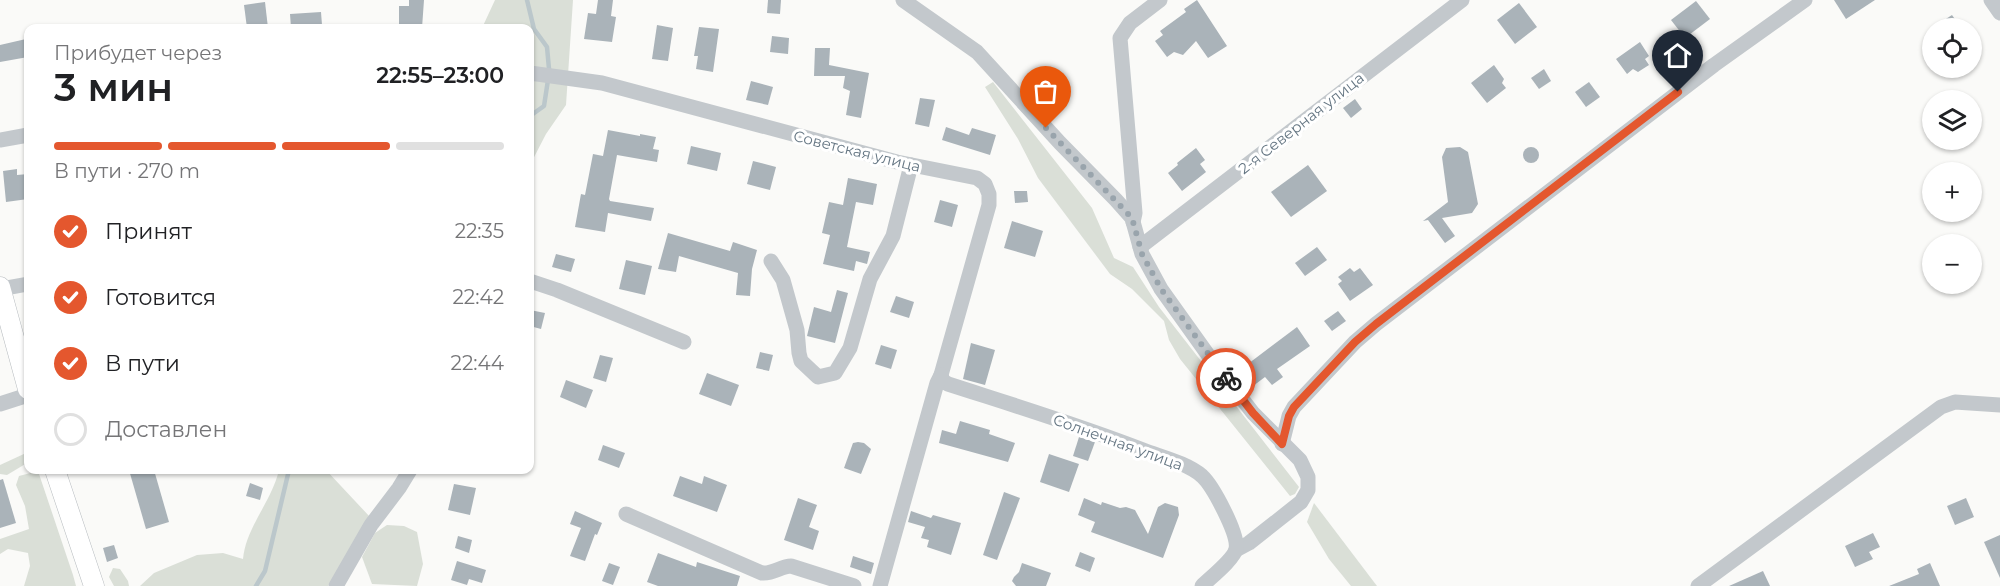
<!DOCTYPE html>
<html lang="ru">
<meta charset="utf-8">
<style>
body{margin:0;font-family:Montserrat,sans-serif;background:#f2f2f2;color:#202124;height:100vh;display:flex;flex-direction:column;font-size:22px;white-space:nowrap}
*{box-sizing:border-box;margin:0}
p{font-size:20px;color:#757577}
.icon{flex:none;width:33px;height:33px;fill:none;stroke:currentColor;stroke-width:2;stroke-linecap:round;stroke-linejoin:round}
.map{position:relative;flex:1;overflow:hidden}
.panel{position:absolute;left:24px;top:24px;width:510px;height:450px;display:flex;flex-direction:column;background:#fff;border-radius:12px;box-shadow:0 2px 4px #0004}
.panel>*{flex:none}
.tools{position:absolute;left:1922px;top:18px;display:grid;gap:12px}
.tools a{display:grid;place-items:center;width:60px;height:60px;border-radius:50%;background:#fff;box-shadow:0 2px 4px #0004;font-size:30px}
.pin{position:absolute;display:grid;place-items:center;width:51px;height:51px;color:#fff;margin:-62px -26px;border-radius:50% 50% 50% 0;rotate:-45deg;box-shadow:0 0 6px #0007}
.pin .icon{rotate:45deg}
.courier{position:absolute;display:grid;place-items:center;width:60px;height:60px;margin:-30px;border:4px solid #e4572e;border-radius:50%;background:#fff;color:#222;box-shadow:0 2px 8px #0007}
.summary em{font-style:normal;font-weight:600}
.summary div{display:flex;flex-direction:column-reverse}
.summary{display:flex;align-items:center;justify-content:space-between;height:102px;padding:0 30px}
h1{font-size:39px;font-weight:600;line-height:45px}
.bar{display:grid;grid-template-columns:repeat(4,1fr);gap:9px 6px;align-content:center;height:72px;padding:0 30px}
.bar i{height:8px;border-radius:4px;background:#e0e0e0}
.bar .selected{background:#e4572e}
.bar p{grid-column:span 4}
ol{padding:0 30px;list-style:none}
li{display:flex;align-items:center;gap:18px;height:66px}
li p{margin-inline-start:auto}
li .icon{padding:6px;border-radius:50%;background:#e4572e;color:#fff;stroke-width:4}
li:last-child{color:#757577}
li i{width:33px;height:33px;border:3px solid #e0e0e0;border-radius:50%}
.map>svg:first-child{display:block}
.green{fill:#dadfd7}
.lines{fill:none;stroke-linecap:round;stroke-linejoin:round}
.stream{stroke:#bbc7cb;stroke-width:4.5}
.building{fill:#aab3b9}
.major-casing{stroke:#b5babe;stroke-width:21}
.minor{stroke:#c3c8cc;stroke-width:15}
.major{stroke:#fff;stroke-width:20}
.done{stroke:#99a4ac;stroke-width:6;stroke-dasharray:0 10.8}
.route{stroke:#e4572e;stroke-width:8}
.labels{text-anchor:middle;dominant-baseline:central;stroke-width:6;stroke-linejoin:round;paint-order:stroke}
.street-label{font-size:15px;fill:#657683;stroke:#fff}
</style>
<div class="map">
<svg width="2000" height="586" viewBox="0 0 2000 586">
<rect width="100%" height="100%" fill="#fafaf8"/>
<!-- green -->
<g class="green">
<polygon points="495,0 573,0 566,105 546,134 530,165 530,28 482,28"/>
<polygon points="993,82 1092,208 1114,258 1133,267 1159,307 1299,487 1295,494 1290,496 1180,359 1169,340 1164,321 1132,289 1110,274 1038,178 1018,139 985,87"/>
<polygon points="26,453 28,457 27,463 7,475 0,474 0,465"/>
<path d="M279,470h47l44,47 -42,69h-188l14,-13 43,-18 26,-2 20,6c3,-32 28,-56 36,-89z"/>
<polygon points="38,471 73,575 76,586 24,586 30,566 28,553 8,549 0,554 0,539 29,529 25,506 16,485 19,476"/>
<polygon points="1314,503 1377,586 1351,586 1329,559 1307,522"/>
<polygon points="387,525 404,526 417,532 423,564 417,586 372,584 362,557 375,533"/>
<polygon points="113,568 120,569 128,581 129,586 114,586 109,577"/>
</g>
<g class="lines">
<!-- stream -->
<g class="stream">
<polyline points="527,0 534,29 547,47 549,69"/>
<polyline points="530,116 544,106 548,80"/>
<polyline points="256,586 265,571 289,470"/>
</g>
</g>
<!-- building -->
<g class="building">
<polygon points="409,0 424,0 422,28 399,28 399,6 409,6"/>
<polygon points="598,0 613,0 611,16 616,17 612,42 584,39 588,13 596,14"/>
<polygon points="768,0 781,0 780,14 767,13"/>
<polygon points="1197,0 1227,46 1208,58 1196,41 1183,55 1174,52 1167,57 1155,41 1163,35 1160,31 1186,12 1184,9"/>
<polygon points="1834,0 1875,0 1846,19"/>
<polygon points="1696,1 1710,19 1685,38 1671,20"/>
<polygon points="265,2 268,28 247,28 244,5"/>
<polygon points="1519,3 1537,27 1515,44 1497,20"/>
<polygon points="321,12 322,25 314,25 314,28 291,28 290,14"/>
<polygon points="1952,15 1961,28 1932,28"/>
<polygon points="657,25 673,28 668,61 652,59"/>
<polygon points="699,27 719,29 713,72 696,69 698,56 694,56"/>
<polygon points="772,36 789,38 788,54 770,52"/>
<polygon points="26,39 28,57 0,62 0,45"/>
<polygon points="1640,42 1649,56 1645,59 1649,65 1638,72 1633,69 1627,74 1616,59"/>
<polygon points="815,48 830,48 829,65 869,73 861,118 846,115 850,91 843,88 845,76 814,76"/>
<polygon points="1494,65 1504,79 1502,83 1506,88 1487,103 1471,83"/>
<polygon points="1544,69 1551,81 1539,89 1531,78"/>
<polygon points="751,81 773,87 768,105 746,100"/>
<polygon points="1589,82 1600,97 1586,107 1575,92"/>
<polygon points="920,98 935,100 929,127 915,124"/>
<polygon points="1355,99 1362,109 1351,118 1343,108"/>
<polygon points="946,127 969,135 972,128 996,135 990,155 942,140"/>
<polygon points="608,130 640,136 640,134 656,137 653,149 659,150 657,162 617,155 609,199 610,201 654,208 651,221 608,213 605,232 575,227 581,194 585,195 593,154 603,156"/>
<polygon points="691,146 721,153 717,171 687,164"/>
<circle cx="1531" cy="155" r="8"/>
<polygon points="1460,147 1468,152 1478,204 1472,213 1442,218 1455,236 1445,243 1428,220 1423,221 1448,202 1442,157 1446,148"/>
<polygon points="1196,148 1205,160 1200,164 1206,172 1182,191 1168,173 1178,165 1177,163"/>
<polygon points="753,161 776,167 770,190 747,184"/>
<polygon points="1308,165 1327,191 1291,217 1271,192"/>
<polygon points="17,169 17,175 28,174 28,199 6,202 3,171"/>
<polygon points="848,178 877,184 873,205 856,202 847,247 870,252 867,264 856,261 854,271 823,264 830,235 822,233 829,202 843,205"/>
<polygon points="1014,191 1027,191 1028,202 1015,203"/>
<polygon points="940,200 958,205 952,227 934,222"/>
<polygon points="1012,221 1043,231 1035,257 1004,248"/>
<polygon points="668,233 730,251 733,242 757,250 752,269 750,296 736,295 738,273 679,256 676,272 658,269"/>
<polygon points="1317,247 1327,260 1305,276 1295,263"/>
<polygon points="556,254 575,259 571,272 552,267"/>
<polygon points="626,260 652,266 645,295 619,289"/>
<polygon points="1350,268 1354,272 1360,268 1373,285 1350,301 1338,284 1342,281 1338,277"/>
<polygon points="837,290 848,293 835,343 807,336 814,307 831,312"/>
<polygon points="896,296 914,302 909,318 890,312"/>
<polygon points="530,310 545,313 541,329 530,326"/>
<polygon points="1338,311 1346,321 1332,331 1324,321"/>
<polygon points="1297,327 1310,346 1277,369 1283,377 1272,385 1265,377 1249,389 1236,373"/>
<polygon points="971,343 995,350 985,385 963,379"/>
<polygon points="881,345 897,350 891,369 875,364"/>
<polygon points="760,352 773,355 769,371 756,368"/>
<polygon points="600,355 613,358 606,382 593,378"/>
<polygon points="707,373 739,385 731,406 699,394"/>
<polygon points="566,380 593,390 586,408 560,397"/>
<polygon points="960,421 990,430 989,434 1015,443 1008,462 939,443 942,430 956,434"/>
<polygon points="1079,437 1095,442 1088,461 1073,456"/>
<polygon points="858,442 864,443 871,449 861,474 844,468 853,443"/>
<polygon points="603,445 625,453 619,468 598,460"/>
<polygon points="1049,454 1079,464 1069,492 1040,482"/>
<polygon points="129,470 154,470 169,522 146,529"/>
<polygon points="680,476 702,484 704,476 727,485 717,512 673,496"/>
<polygon points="3,479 16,523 0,528 0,480"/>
<polygon points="250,483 263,488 260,500 246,496"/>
<polygon points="454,484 476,488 470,515 448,510"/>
<polygon points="1004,492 1020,498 997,560 983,555"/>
<polygon points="798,498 817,505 809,527 819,531 813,550 784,540"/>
<polygon points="1084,498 1101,505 1102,502 1120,508 1126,507 1135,510 1148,534 1158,507 1165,503 1178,507 1179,515 1163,558 1091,532 1095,522 1078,515"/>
<polygon points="1966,498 1974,517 1955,525 1947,506"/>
<polygon points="575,511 602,523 597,535 595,534 585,561 570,556 581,528 570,524"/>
<polygon points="911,511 931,518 933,515 961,523 951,555 927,547 929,540 921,538 925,527 908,522"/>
<polygon points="1873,533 1880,547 1869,552 1873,559 1855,567 1845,546"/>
<polygon points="2000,535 2000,578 1984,542"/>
<polygon points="458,536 472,540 469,553 455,548"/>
<polygon points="114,545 118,558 107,562 103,548"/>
<polygon points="1080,552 1095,558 1090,572 1075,566"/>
<polygon points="658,553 696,567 697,562 740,576 737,586 658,586 647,582"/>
<polygon points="853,556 874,563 871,574 850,567"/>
<polygon points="457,561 486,570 482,583 469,579 467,585 451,580"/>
<polygon points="609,563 620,567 613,585 602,581"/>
<polygon points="1022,563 1051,573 1046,586 1016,586 1012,581 1014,577 1019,572"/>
<polygon points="1930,563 1940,586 1889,586 1919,574 1917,569"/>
<polygon points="1763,571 1770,586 1729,586"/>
</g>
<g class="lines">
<!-- major casing -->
<g class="major-casing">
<g id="major">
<polyline points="0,287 28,389"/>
<polyline points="55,470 94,586"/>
</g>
</g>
<!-- minor -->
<g class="minor">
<polyline points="903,0 977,52 1060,143 1116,200 1132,218 1142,254 1161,289 1211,359 1253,413 1300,460 1308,477 1308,490 1301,502 1249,543 1236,550"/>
<polyline points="1991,0 2000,13"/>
<path d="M530,73l72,10 295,79 80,16 8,6 4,10v11l-48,170 2,6 5,3c65,21 131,41 195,66 18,7 44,13 59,26 11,10 37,59 34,73 -2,10 -26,29 -34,37"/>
<polyline points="0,140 28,135"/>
<polyline points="1133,222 1135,213 1120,38 1130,23 1160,0"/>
<polyline points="1140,247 1462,0"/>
<polyline points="771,261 783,280 797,330 799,353 801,361 818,377 835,373 850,348 870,279 893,236 911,165"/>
<polyline points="530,281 557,290 684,342"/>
<polyline points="1,289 28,284"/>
<polyline points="0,404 28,395"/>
<polyline points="1282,444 1289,416 1294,407 1355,342 1376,324 1714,65 1805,0"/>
<path d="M626,514l136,59c12,1 19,-7 29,-7l63,20"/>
<polyline points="336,586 371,525 399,488 410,470"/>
<polyline points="880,586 937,383 941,375"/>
<polyline points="1698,586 1941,407 1955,402 2000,405"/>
</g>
<!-- major -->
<use href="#major" class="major"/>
</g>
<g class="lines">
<!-- done -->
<polyline class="done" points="1046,128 1132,218 1142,254 1161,289 1226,378"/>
<!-- route -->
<polyline class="route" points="1226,378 1253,413 1282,444 1289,416 1294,407 1355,342 1376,324 1678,92"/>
</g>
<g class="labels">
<!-- street labels -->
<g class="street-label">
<text transform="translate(1301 123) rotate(-38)">2-я Северная улица</text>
<text transform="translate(857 151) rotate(14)">Советская улица</text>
<text transform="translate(1118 442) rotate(20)">Солнечная улица</text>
</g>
</g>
</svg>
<div class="tools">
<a><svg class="icon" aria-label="locate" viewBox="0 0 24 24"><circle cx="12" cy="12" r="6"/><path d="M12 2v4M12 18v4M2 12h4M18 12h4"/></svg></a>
<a><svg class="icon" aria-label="layers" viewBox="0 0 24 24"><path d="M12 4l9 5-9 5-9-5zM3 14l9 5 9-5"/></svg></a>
<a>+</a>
<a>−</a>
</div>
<div class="pin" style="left:1046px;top:128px;background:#ea580c"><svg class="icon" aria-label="bag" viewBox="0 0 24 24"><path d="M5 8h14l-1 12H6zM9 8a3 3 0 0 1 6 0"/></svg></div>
<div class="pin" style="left:1678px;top:92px;background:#1f2937"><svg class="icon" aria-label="home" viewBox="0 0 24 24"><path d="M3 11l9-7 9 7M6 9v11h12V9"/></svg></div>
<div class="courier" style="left:1226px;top:378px"><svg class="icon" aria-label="bike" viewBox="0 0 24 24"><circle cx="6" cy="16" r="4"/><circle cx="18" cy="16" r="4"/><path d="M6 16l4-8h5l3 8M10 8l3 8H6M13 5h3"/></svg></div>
<section class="panel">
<div class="summary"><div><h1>3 мин</h1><p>Прибудет через</p></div><em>22:55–23:00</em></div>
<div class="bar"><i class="selected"></i><i class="selected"></i><i class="selected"></i><i></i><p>В пути · 270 m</p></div>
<ol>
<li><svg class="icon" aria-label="check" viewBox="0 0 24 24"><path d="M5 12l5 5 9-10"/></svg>Принят<p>22:35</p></li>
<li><svg class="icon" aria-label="check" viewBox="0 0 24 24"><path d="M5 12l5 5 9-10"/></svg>Готовится<p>22:42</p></li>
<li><svg class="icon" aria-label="check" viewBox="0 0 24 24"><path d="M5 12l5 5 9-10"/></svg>В пути<p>22:44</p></li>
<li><i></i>Доставлен</li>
</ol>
</section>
</div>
